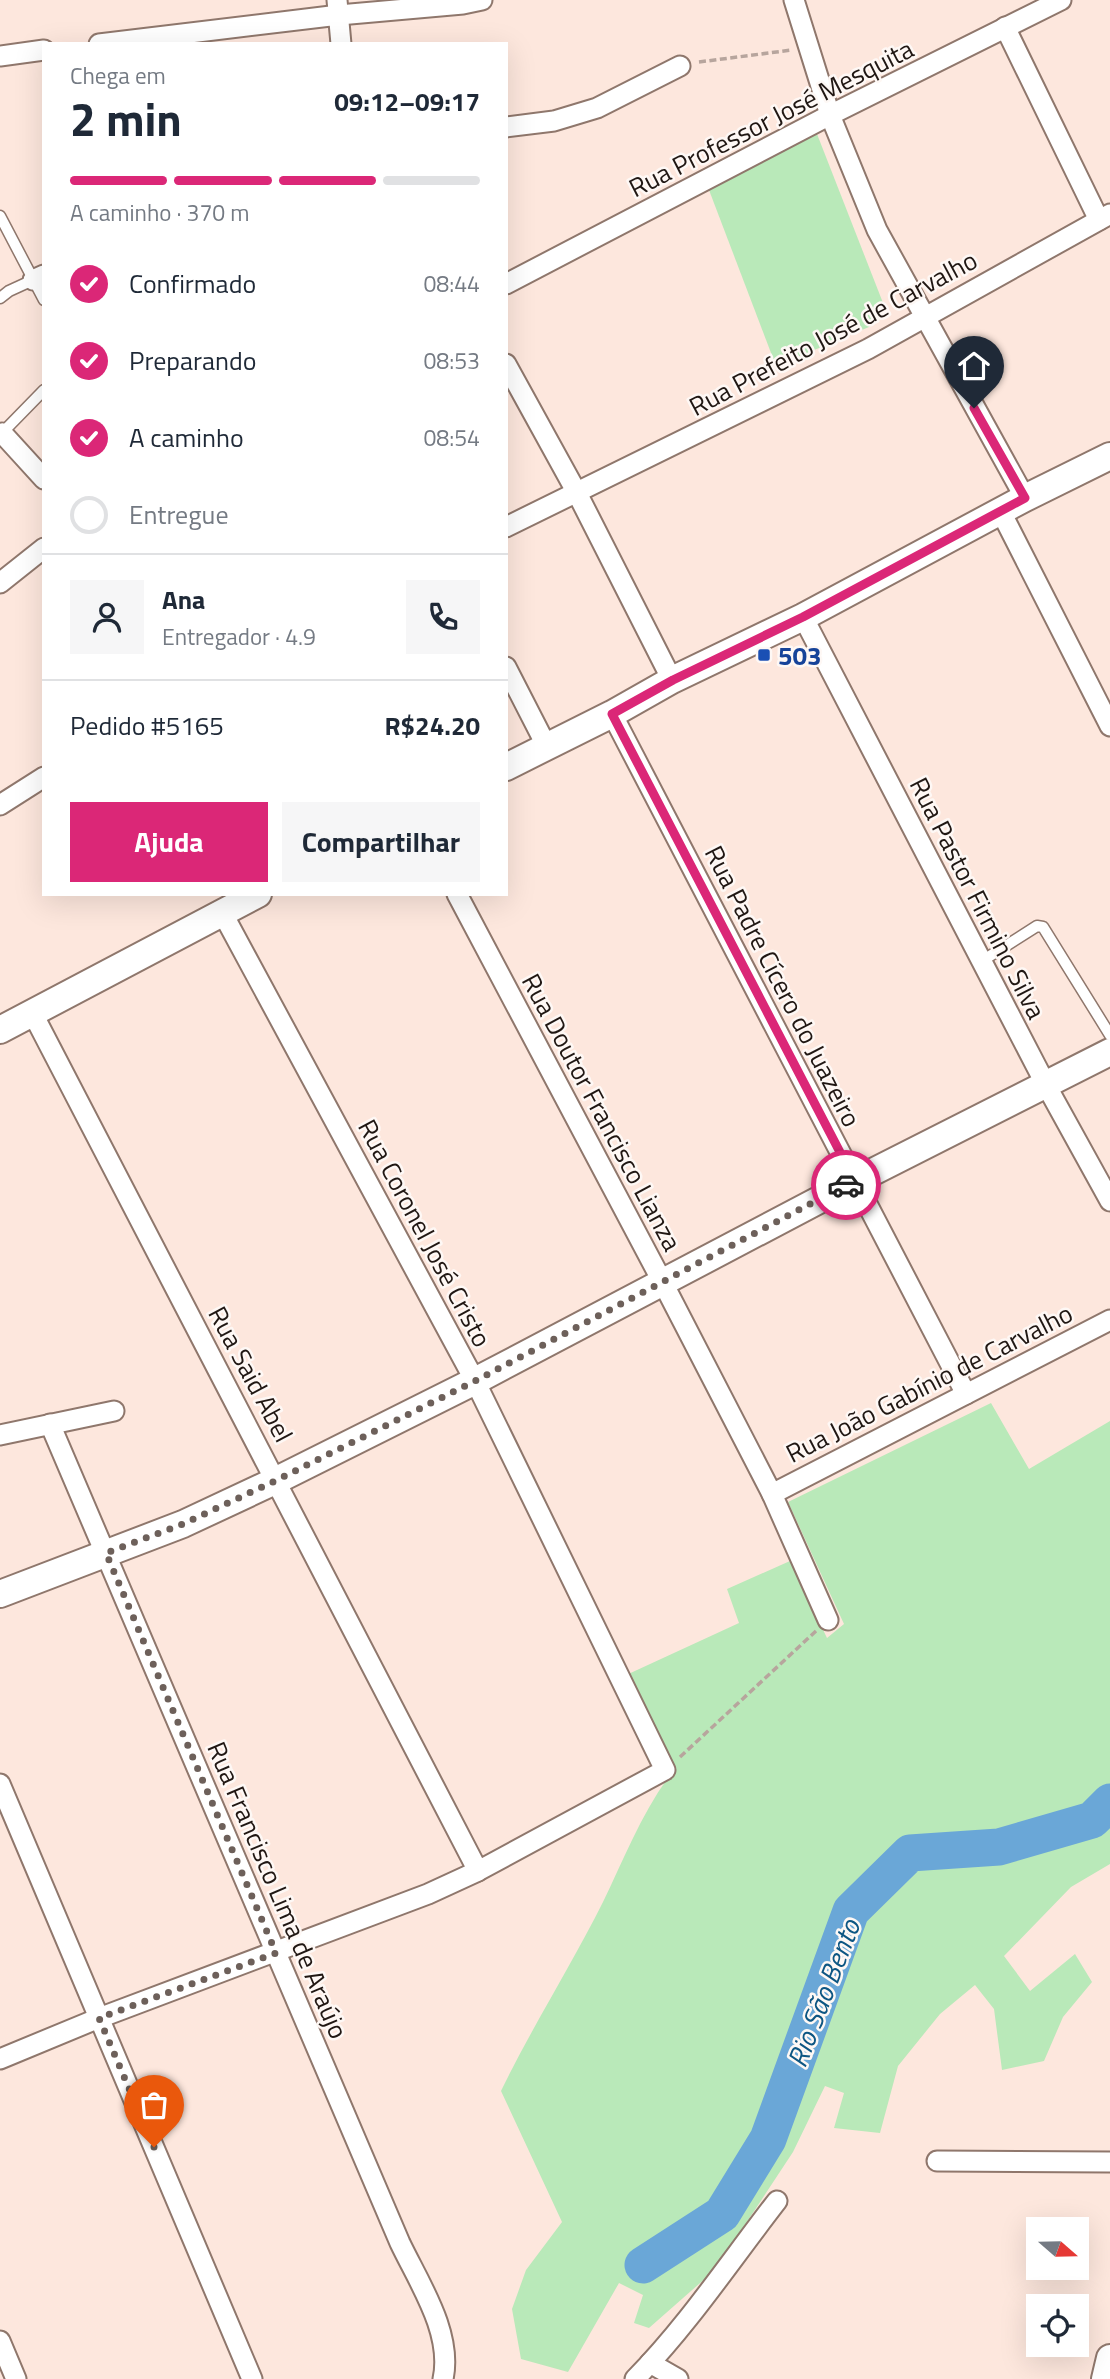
<!DOCTYPE html>
<html lang="pt">
<meta charset="utf-8">
<style>
body{margin:0;font-family:"Titillium Web",sans-serif;background:#f6f6f7;color:#1f2937;height:100vh;display:flex;flex-direction:column;font-size:26px;white-space:nowrap}
*{box-sizing:border-box;margin:0}
p{font-size:23px;color:#747a83}
.icon{flex:none;width:38px;height:38px;fill:none;stroke:currentColor;stroke-width:2;stroke-linecap:round;stroke-linejoin:round}
.map{position:relative;flex:1;overflow:hidden}
.side{position:absolute;left:42px;top:42px;width:466px;height:854px;display:flex;flex-direction:column;background:#fff;border-radius:0px;box-shadow:0 7px 28px #0002}
.side>*{flex:none}
.needle{width:46px;rotate:110deg}
.buttons{position:absolute;left:1026px;top:2217px;display:grid;gap:14px}
.buttons a{display:grid;place-items:center;width:63px;height:63px;border-radius:0px;background:#fff;box-shadow:0 7px 28px #0002;font-size:35px}
.pin{position:absolute;display:grid;place-items:center;width:60px;height:60px;color:#fff;margin:-72px -30px;border-radius:50% 50% 50% 0;rotate:-45deg;box-shadow:0 0 7px #0007}
.pin .icon{rotate:45deg}
.courier{position:absolute;display:grid;place-items:center;width:70px;height:70px;margin:-35px;border:5px solid #db2777;border-radius:50%;background:#fff;color:#222;box-shadow:0 2px 9px #0007}
.overview em{font-style:normal;font-weight:700}
.overview div{display:flex;flex-direction:column-reverse}
.overview{display:flex;align-items:center;justify-content:space-between;height:119px;padding:0 28px}
h1{font-size:46px;font-weight:700;line-height:52px}
.bar{display:grid;grid-template-columns:repeat(4,1fr);gap:10px 7px;align-content:center;height:84px;padding:0 28px}
.bar i{height:9px;border-radius:5px;background:#e0e1e3}
.bar .current{background:#db2777}
.bar p{grid-column:span 4}
.line{display:flex;align-items:center;gap:18px;padding:0 28px;border-top:2px solid #e0e1e3}
.line div{flex:1}
.round{display:grid;place-items:center;flex:none;width:74px;height:74px;border-radius:0px;background:#f6f6f7}
ol{padding:0 28px;list-style:none}
li{display:flex;align-items:center;gap:21px;height:77px}
li p{margin-inline-start:auto}
li .icon{padding:7px;border-radius:50%;background:#db2777;color:#fff;stroke-width:4}
li:last-child{color:#747a83}
li i{width:38px;height:38px;border:4px solid #e0e1e3;border-radius:50%}
.button{display:flex;gap:14px;margin-top:auto;padding:14px 28px}
.button a{flex:1;height:80px;border-radius:0px;background:#db2777;color:#fff;font-size:28px;font-weight:700;line-height:80px;text-align:center}
.button a+a{background:#f6f6f7;color:#1f2937}
.map>svg:first-child{display:block}
.green{fill:#b9e9b9}
.lines{fill:none;stroke-linecap:round;stroke-linejoin:round}
.river{stroke:#6aa7d7;stroke-width:37}
.lane-casing{stroke:#8f776c;stroke-width:13}
.street-casing{stroke:#8f776c;stroke-width:23}
.secondary-casing{stroke:#8f776c;stroke-width:30}
.path{stroke:#b7a59d;stroke-width:3.5;stroke-dasharray:7 3.5;stroke-linecap:butt}
.lane{stroke:#fff;stroke-width:10}
.street{stroke:#fff;stroke-width:19}
.secondary{stroke:#fff;stroke-width:26}
.done{stroke:#6d605a;stroke-width:7;stroke-dasharray:0 12.6}
.route{stroke:#db2777;stroke-width:9}
.transit-dot{fill:#1a4fb4;stroke:#fef8f5;stroke-width:2.5}
.labels{text-anchor:middle;dominant-baseline:central;stroke-width:5;stroke-linejoin:round;paint-order:stroke}
.street-label{font-size:26px;fill:#201713;stroke:#fef8f5}
.transit-label{font-size:26px;font-weight:bold;fill:#164399;stroke:#fef8f5;text-anchor:start}
.water-label{font-size:28px;font-style:italic;fill:#0d5683;stroke:#fef8f5}
</style>
<div class="map">
<svg width="1110" height="2379" viewBox="0 0 1110 2379">
<rect width="100%" height="100%" fill="#fde7dd"/>
<!-- green -->
<g class="green">
<polygon points="817,134 885,308 869,327 776,366 709,190"/>
<path d="M991,1403l38,66 81,-48v443l-39,23 -67,69 26,35 45,-37 17,28 -29,35 -19,44 -42,9 -8,-61 -19,-24 -35,29 -42,52 -18,67 -46,-5 10,-35 -19,-7 -32,66 -77,117 -67,59 -15,-5 9,-28 -24,-12 -51,89 -47,-13 -9,-50 14,-39 36,-48 -61,-131c31,-64 70,-125 102,-189 21,-43 38,-88 67,-127l-46,-99 115,-53 -12,-34 63,-28 37,77 17,-14 -56,-122z"/>
</g>
<g class="lines">
<!-- river -->
<polyline class="river" points="643,2265 722,2214 768,2139 851,1911 910,1853 999,1847 1092,1820 1110,1802"/>
<!-- lane casing -->
<g class="lane-casing">
<g id="lane">
<polyline points="0,216 44,300"/>
<polyline points="0,298 9,291 33,280"/>
<polyline points="2,433 44,390"/>
<polyline points="982,961 1037,926 1043,927 1110,1035"/>
</g>
</g>
<!-- street casing -->
<g class="street-casing">
<g id="street">
<polyline points="337,0 341,44"/>
<polyline points="794,0 830,115 877,230 1025,498"/>
<polyline points="1005,27 1099,220"/>
<polyline points="99,44 339,15 463,4 482,0"/>
<polyline points="0,56 44,50"/>
<polyline points="506,127 554,121 597,108 680,66"/>
<polyline points="33,280 44,275"/>
<polyline points="506,284 830,115 1061,0"/>
<polyline points="506,364 577,493 672,680"/>
<polyline points="0,434 2,433 44,479"/>
<polyline points="1001,512 1110,726"/>
<polyline points="506,527 868,349 1110,214"/>
<polyline points="0,583 44,548"/>
<polyline points="803,617 1046,1085 1110,1201"/>
<polyline points="506,667 547,747"/>
<polyline points="612,714 966,1394"/>
<polyline points="0,805 44,777"/>
<polyline points="457,894 663,1283 772,1494 828,1620"/>
<polyline points="33,1014 478,1871"/>
<path d="M50,1424l350,819c19,40 53,90 43,136"/>
<polyline points="0,1435 114,1411"/>
<polyline points="772,1494 1110,1320"/>
<polyline points="0,1784 252,2379"/>
<polyline points="0,2059 99,2018 428,1894 478,1871 665,1770 475,1381 223,914"/>
<polyline points="937,2161 1110,2162"/>
<polyline points="0,2341 16,2379"/>
<polyline points="650,2363 678,2379"/>
<path d="M635,2379c53,-54 96,-119 142,-178"/>
</g>
</g>
<!-- secondary casing -->
<g class="secondary-casing">
<g id="secondary">
<polyline points="506,767 612,714 672,680 803,617 1025,498 1110,456"/>
<polyline points="0,1030 258,894"/>
<polyline points="0,1594 183,1524 277,1480 475,1381 855,1181 1110,1052"/>
<polyline points="1105,2379 1110,2358"/>
</g>
</g>
<!-- path -->
<g class="path">
<polyline points="699,62 792,50"/>
<polyline points="680,1757 816,1631"/>
</g>
<!-- lane -->
<use href="#lane" class="lane"/>
<!-- street -->
<use href="#street" class="street"/>
<!-- secondary -->
<use href="#secondary" class="secondary"/>
</g>
<g class="lines">
<!-- done -->
<polyline class="done" points="154,2147 99,2018 276,1953 106,1553 183,1524 277,1480 475,1381 846,1185"/>
<!-- route -->
<polyline class="route" points="846,1185 855,1181 612,714 673,680 803,617 1025,498 974,408"/>
</g>
<!-- markers -->
<rect class="transit-dot" x="757" y="648" width="14" height="14" rx="3.5"/>
<g class="labels">
<!-- street labels -->
<g class="street-label">
<text transform="translate(771 118) rotate(-27)">Rua Professor José Mesquita</text>
<text transform="translate(833 333) rotate(-28)">Rua Prefeito José de Carvalho</text>
<text transform="translate(978 898) rotate(63)">Rua Pastor Firmino Silva</text>
<text transform="translate(783 986) rotate(63)">Rua Padre Cícero do Juazeiro</text>
<text transform="translate(602 1112) rotate(62)">Rua Doutor Francisco Lianza</text>
<text transform="translate(425 1233) rotate(62)">Rua Coronel José Cristo</text>
<text transform="translate(251 1374) rotate(62)">Rua Said Abel</text>
<text transform="translate(929 1383) rotate(-27)">Rua João Gabínio de Carvalho</text>
<text transform="translate(278 1890) rotate(67)">Rua Francisco Lima de Araújo</text>
</g>
<!-- transit labels -->
<g class="transit-label">
<text x="778" y="655">503</text>
</g>
<!-- water labels -->
<g class="water-label">
<text transform="translate(823 1993) rotate(-69)">Rio São Bento</text>
</g>
</g>
</svg>
<div class="buttons">
<a><svg class="needle" viewBox="-14 -14 28 28"><path d="M0-13l5 13h-10z" fill="#e53935"/><path d="M0 13l5-13h-10z" fill="#747a83"/></svg></a>
<a><svg class="icon" aria-label="locate" viewBox="0 0 24 24"><circle cx="12" cy="12" r="6"/><path d="M12 2v4M12 18v4M2 12h4M18 12h4"/></svg></a>
</div>
<div class="pin" style="left:154px;top:2147px;background:#ea580c"><svg class="icon" aria-label="bag" viewBox="0 0 24 24"><path d="M5 8h14l-1 12H6zM9 8a3 3 0 0 1 6 0"/></svg></div>
<div class="pin" style="left:974px;top:408px;background:#1f2937"><svg class="icon" aria-label="home" viewBox="0 0 24 24"><path d="M3 11l9-7 9 7M6 9v11h12V9"/></svg></div>
<div class="courier" style="left:846px;top:1185px"><svg class="icon" aria-label="car" viewBox="0 0 24 24"><path d="M5 17H2v-5l4-1 3-4h7l3 4 3 1v5h-3M9 17h6M6 11h13"/><circle cx="7" cy="17" r="2"/><circle cx="17" cy="17" r="2"/></svg></div>
<section class="side">
<div class="overview"><div><h1>2 min</h1><p>Chega em</p></div><em>09:12–09:17</em></div>
<div class="bar"><i class="current"></i><i class="current"></i><i class="current"></i><i></i><p>A caminho · 370 m</p></div>
<ol>
<li><svg class="icon" aria-label="check" viewBox="0 0 24 24"><path d="M5 12l5 5 9-10"/></svg>Confirmado<p>08:44</p></li>
<li><svg class="icon" aria-label="check" viewBox="0 0 24 24"><path d="M5 12l5 5 9-10"/></svg>Preparando<p>08:53</p></li>
<li><svg class="icon" aria-label="check" viewBox="0 0 24 24"><path d="M5 12l5 5 9-10"/></svg>A caminho<p>08:54</p></li>
<li><i></i>Entregue</li>
</ol>
<div class="line" style="height:126px"><a class="round"><svg class="icon" aria-label="person" viewBox="0 0 24 24"><circle cx="12" cy="8" r="4"/><path d="M4 21q1-7 8-7t8 7"/></svg></a><div><b>Ana</b><p>Entregador · 4.9</p></div><a class="round"><svg class="icon" aria-label="phone" viewBox="0 0 24 24"><path d="M5 4h4l2 5-3 2q2 4 5 5l2-3 5 2v4C11 20 4 13 5 4z"/></svg></a></div>
<div class="line" style="height:91px"><div>Pedido #5165</div><b>R$24.20</b></div>
<div class="button"><a>Ajuda</a><a>Compartilhar</a></div>
</section>
</div>
